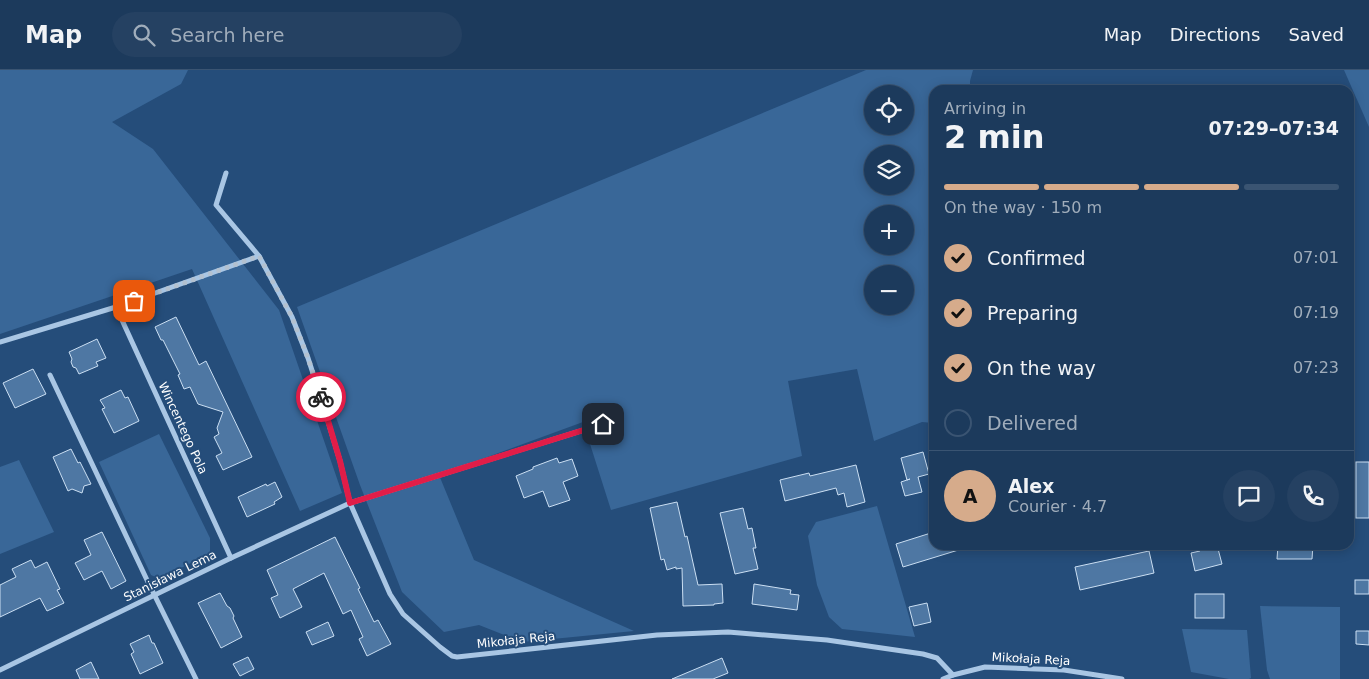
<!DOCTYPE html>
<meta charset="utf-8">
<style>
body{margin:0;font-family:"DejaVu Sans",sans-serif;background:#254162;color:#f1f3f6;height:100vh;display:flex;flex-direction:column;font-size:19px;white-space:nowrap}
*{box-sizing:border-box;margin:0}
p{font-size:16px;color:#a0adbb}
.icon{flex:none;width:28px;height:28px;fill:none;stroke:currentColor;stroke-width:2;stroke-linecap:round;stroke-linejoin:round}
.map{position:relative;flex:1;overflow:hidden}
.panel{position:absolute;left:929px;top:15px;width:425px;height:465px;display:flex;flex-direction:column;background:#1c3a5c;border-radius:15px;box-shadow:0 2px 12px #0003,0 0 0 1px #3a5472}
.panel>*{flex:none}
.fabs{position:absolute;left:864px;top:15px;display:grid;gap:10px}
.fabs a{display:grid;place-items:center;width:50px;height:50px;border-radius:50%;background:#1c3a5c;box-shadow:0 2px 12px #0003,0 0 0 1px #3a5472;font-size:25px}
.pin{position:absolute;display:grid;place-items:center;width:42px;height:42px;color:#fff;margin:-21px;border-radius:10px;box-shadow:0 2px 8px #0006}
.courier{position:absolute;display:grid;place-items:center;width:50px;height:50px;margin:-25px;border:4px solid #e11d48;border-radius:50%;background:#fff;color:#222;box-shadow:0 1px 6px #0007}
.head em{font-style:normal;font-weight:800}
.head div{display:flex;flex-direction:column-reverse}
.head{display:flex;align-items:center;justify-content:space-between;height:85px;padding:0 15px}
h1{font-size:32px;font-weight:800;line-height:38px}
.bar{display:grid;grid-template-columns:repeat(4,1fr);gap:8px 5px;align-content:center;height:60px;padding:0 15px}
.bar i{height:6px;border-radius:4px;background:#3a5472}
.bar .active{background:#d6ab8b}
.bar p{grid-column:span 4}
.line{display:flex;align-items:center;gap:12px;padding:0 15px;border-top:1px solid #3a5472}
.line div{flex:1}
.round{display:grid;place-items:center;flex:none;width:52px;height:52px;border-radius:26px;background:#254162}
ol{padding:0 15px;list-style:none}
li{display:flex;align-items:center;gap:15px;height:55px}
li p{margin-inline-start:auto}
li .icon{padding:5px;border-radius:50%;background:#d6ab8b;color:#111;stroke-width:4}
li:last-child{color:#a0adbb}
li i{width:28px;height:28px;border:2px solid #3a5472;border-radius:50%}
header{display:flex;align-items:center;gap:30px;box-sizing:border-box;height:70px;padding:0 25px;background:#1c3a5c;border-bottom:1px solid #3a5472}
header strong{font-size:24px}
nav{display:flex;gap:28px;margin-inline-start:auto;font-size:18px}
.search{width:350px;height:45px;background:#254162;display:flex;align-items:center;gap:12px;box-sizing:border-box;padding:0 18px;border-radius:28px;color:#a0adbb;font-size:19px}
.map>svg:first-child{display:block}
.green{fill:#396798;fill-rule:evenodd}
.building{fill:#4e77a3;stroke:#cbdff3}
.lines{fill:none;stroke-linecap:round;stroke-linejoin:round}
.minor{stroke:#a9c6e4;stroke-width:5}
.done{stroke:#b3c1d0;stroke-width:5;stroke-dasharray:0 9}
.route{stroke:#e11d48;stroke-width:6}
.labels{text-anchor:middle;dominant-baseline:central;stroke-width:4;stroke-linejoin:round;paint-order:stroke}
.street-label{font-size:12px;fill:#fff;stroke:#254d7a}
</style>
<header>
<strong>Map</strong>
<div class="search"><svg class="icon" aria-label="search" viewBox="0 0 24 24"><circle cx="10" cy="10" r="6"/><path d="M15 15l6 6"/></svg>Search here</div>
<nav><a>Map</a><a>Directions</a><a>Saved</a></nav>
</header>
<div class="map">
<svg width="1369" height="609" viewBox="0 0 1369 609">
<rect width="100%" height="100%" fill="#254d7a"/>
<!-- green -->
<g class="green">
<polygon points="0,0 188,0 181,14 112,52 153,79 279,240 342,423 300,441 192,199 0,264"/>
<path d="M866,0h107l-3,11v9h-36v333l-12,-1 -48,19 -17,-72 -69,12 14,75 -191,54 -28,-88 -144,53 35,85 160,71 -112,11 -43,-17 -35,7 -42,-40 -42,-107 -63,-178zM872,24h33v32h-33zM872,84h33v32h-33zM872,144h33v32h-33zM872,204h33v32h-33z"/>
<polygon points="1344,0 1369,0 1369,57"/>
<polygon points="159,364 210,468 210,483 160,509 151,505 99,392"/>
<polygon points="19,390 54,462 0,484 0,397"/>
<polygon points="877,436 915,567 842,559 829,547 817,515 808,466 816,452"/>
<polygon points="1260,536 1340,537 1340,609 1270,609 1267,600"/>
<polygon points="1182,559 1247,560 1251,608 1249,609 1229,609 1191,602"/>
</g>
<!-- building -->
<g class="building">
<polygon points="176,247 199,295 206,291 252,387 223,400 216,386 222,383 214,367 219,364 217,358 223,342 198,334 190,317 184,319 178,305 180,304 163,270 161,270 155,257"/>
<polygon points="97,269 106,288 96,292 98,296 79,304 76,298 73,297 71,292 72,289 69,282"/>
<polygon points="33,299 46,324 15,338 3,313"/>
<polygon points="121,320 125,328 128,327 139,351 114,363 102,339 105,338 100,330"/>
<polygon points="71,379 78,393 80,392 91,414 84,416 82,423 72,419 68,421 53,387"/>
<polygon points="923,382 929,404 918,407 922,422 905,426 901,412 910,409 907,410 901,388"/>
<polygon points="557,388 559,393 572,389 578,406 563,412 570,430 549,437 543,421 524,428 516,406 533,399 533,397"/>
<rect x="1356" y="392" width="13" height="56"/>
<polygon points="856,395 865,432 847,437 844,423 838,425 836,418 785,431 780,410 809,403 810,406"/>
<polygon points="275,412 282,427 274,432 275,434 247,447 238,427 266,414 267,416"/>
<polygon points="677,432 685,467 687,466 698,515 722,514 723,533 714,534 714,535 683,536 682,498 676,499 676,497 667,500 664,489 661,490 650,438"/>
<polygon points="743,438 748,459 752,458 756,478 753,478 758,499 735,504 720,443"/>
<polygon points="102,462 126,511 111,519 102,501 84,510 75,493 91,485 84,470"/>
<polygon points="934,462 934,475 965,475 965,478 903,497 896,474"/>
<polygon points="335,467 360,518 358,519 374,552 378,550 391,574 367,586 359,569 363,567 351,540 343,544 324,503 293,519 302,537 280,548 271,528 278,525 267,500"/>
<polygon points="1198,475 1217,475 1222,494 1195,501 1191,483 1200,481"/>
<polygon points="1278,475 1313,475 1312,489 1277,489"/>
<polygon points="1149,481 1154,503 1080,520 1075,497"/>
<polygon points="31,490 35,498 47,492 60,519 57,520 64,533 47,541 40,528 0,547 0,515 16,507 12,499"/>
<rect x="1355" y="510" width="14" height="14"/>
<polygon points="754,514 791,520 790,524 799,525 797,540 752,534"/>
<polygon points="220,523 227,536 230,538 234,546 233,548 242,567 221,578 198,533"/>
<rect x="1195" y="524" width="29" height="24"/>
<polygon points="927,533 931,552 914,556 909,537"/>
<polygon points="328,552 334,566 312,575 306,562"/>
<polygon points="1356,561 1369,561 1369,575 1356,574"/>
<polygon points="149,565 152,573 154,573 163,593 140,604 131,584 134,582 130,574"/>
<polygon points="248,587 254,599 240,606 233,594"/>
<polygon points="722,588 728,603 713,609 672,609"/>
<polygon points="91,592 99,609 80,609 76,600"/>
</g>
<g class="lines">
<!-- minor -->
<g class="minor">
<polyline points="226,103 216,135 259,186 292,247 308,288 321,328 340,391 350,433 390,524 403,544 440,577 452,586 457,587 657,565 728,562 827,570 923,584 937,588 953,605"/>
<polyline points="116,237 231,488"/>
<polyline points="0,272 116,237 259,186"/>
<polyline points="50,305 147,510 196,609"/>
<polyline points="0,600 231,488 350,433 603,354"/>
<polyline points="943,609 953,605 985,597 1064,600 1122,609"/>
</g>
</g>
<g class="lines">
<!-- done -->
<polyline class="done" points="134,231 259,186 292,247 308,288 321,327"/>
<!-- route -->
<polyline class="route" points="321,327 340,391 350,433 603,354"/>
</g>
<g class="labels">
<!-- street labels -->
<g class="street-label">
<text transform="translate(183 358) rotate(65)">Wincentego Pola</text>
<text transform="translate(170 506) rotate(-26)">Stanisława Lema</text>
<text transform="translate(516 570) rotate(-6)">Mikołaja Reja</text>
<text transform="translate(1031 589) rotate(3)">Mikołaja Reja</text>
</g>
</g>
</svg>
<div class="fabs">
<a><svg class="icon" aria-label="locate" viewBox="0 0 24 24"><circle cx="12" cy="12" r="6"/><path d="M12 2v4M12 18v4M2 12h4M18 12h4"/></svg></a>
<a><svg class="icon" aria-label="layers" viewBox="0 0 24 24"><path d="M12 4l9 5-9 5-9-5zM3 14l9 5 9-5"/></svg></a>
<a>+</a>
<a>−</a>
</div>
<div class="pin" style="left:134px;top:231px;background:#ea580c"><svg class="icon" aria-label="bag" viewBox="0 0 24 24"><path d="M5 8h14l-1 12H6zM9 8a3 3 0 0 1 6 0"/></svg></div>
<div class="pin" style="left:603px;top:354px;background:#1f2937"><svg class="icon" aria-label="home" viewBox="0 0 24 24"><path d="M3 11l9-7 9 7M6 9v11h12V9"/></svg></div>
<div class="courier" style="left:321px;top:327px"><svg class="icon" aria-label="bike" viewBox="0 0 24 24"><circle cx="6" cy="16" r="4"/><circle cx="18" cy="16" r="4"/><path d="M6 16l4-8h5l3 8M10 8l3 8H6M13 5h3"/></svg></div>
<section class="panel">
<div class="head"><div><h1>2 min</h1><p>Arriving in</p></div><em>07:29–07:34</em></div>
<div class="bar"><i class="active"></i><i class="active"></i><i class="active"></i><i></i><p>On the way · 150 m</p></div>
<ol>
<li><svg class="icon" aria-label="check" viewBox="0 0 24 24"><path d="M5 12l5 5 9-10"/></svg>Confirmed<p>07:01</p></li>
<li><svg class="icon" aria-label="check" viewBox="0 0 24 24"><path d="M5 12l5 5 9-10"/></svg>Preparing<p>07:19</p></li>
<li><svg class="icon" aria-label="check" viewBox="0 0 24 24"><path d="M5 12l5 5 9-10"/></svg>On the way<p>07:23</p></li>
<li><i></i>Delivered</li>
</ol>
<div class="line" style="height:90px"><b class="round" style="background:#d6ab8b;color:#111">A</b><div><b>Alex</b><p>Courier · 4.7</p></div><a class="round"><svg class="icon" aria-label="chat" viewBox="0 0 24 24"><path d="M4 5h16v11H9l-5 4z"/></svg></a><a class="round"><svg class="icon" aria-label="phone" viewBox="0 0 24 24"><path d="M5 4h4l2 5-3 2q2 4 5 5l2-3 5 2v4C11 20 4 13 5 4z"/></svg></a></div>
</section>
</div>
